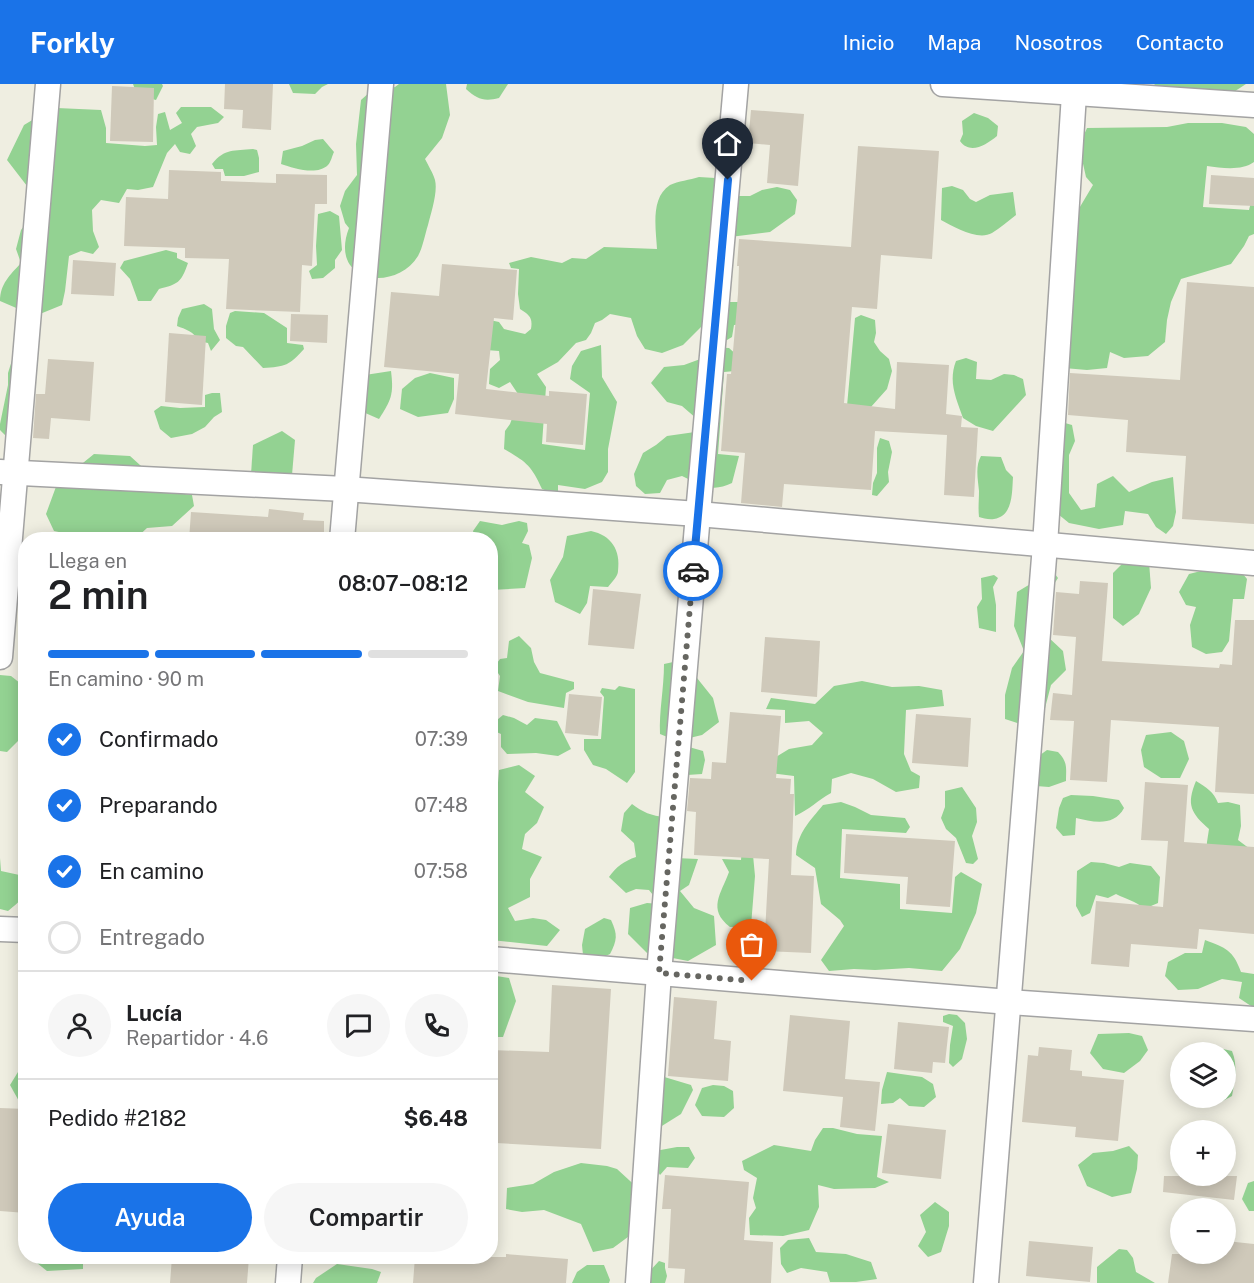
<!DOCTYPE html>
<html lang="es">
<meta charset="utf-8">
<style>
body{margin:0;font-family:"Public Sans",sans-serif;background:#f6f6f6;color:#202124;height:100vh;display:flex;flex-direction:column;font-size:22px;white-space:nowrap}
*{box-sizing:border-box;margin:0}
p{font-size:20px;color:#757577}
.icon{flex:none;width:33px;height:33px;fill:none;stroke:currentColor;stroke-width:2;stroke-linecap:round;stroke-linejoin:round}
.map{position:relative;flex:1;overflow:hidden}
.panel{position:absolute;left:18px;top:448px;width:480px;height:732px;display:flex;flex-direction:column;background:#fff;border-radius:24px;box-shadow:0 3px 15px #0003}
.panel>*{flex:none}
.buttons{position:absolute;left:1170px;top:958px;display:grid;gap:12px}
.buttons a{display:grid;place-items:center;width:66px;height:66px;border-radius:50%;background:#fff;box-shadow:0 3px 15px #0003;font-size:30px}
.pin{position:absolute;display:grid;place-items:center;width:51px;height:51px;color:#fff;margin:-62px -26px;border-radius:50% 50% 50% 0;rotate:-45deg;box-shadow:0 0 6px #0007}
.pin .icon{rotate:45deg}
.courier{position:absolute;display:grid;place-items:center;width:60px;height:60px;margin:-30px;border:4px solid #1a73e8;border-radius:50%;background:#fff;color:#222;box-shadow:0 2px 8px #0007}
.overview em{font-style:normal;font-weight:600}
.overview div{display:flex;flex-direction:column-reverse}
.overview{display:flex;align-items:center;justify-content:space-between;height:102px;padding:0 30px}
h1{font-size:39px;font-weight:600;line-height:45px}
.bar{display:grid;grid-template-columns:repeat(4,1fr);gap:9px 6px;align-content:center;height:72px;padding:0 30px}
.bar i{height:8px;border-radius:4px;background:#e0e0e0}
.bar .active{background:#1a73e8}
.bar p{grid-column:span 4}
.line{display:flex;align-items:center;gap:15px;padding:0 30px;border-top:2px solid #e0e0e0}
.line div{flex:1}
.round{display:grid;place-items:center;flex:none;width:63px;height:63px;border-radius:32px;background:#f6f6f6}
ol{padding:0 30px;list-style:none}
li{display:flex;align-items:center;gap:18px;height:66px}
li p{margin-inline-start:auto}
li .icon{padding:6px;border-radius:50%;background:#1a73e8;color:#fff;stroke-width:4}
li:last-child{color:#757577}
li i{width:33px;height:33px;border:3px solid #e0e0e0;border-radius:50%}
.primary-button{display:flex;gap:12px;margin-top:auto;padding:12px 30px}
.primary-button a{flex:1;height:69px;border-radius:36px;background:#1a73e8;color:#fff;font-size:24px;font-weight:600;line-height:69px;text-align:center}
.primary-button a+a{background:#f6f6f6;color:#202124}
header{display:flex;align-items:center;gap:36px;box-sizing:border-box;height:84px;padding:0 30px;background:#1a73e8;color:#fff}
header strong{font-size:28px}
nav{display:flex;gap:33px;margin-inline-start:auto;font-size:21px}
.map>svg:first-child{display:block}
.forest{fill:#93d292}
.building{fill:#cfc9ba}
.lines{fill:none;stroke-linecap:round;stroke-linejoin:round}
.street-casing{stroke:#a3a3a3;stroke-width:27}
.street{stroke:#fff;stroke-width:24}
.done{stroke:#666661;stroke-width:6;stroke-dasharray:0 10.8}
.route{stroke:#1a73e8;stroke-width:8}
</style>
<header>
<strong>Forkly</strong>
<nav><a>Inicio</a><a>Mapa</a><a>Nosotros</a><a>Contacto</a></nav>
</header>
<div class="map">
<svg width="1254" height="1199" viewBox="0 0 1254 1199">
<rect width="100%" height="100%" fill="#efeee1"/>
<!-- forest -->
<g class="forest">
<polygon points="133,0 162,0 163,2 156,16 137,11"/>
<polygon points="289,0 328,0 322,3 315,10 293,9"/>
<path d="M399,0h47l4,31 -8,23 -17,21c3,6 8,14 10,21 3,12 -4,33 -7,45 -3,9 -5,22 -10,31 -23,37 -90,27 -69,-28l-4,-5 -5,-17 5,-15 12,-16 -1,-31 5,-44 9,-8 25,-5z"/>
<path d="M467,0h41l-9,14c-15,4 -22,1 -33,-9z"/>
<polygon points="1154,0 1246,0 1226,13 1162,7"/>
<path d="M181,23h30l13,10 -6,6 -21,4 -6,7 5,12 -6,8 -10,-2 -5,-8 -8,9 -14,34 -15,3 -11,-1 -8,14 -18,-3 -9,10 1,21 6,16 -6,7 -12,-3 -12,5 -4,35 -3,14 -27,11 -35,-15c0,-17 10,-26 21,-38l-5,-14 5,-19 24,-31 -18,-13 -20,-26 17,-35 15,-9 18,-8 44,2 5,18v15l39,3 12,-1 -1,-18 2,-13 7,-2 5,18 12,-7 -6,-10z"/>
<path d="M974,29l14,5 10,8 -1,10c-11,9 -27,19 -37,5l3,-7 -1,-13z"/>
<path d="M1188,39h34l24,4 8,7v28c-12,9 -32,6 -47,4l-4,41 46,3 3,-12 2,-1v37l-5,2 -5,10 -13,18 -50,15 -10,23 -4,18 -2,22 -17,14 -24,2 -14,-6 -3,16 -20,2 -23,-2 4,-141 25,-42 -7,-8 -7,-31 8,-18 80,-1z"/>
<path d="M323,55l11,13c-2,4 -3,10 -6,13 -11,11 -35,3 -47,-1l2,-13 19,-5 13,-6z"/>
<path d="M253,65l4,1 2,8v14l-15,4h-19l-2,-7h-8l-3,-5c13,-16 22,-13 41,-15z"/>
<path d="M699,93l16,1 5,10 -12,132 -25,25 -21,8 -17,-4 -8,-13 -6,-18 -21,-4 -8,6 -7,3 -4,10 -5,7 -10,3 -18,19 -21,12 9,13 -4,57 43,6 5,-57 -20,-14 2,-13 9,-15 20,-6 1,32 15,25 -9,47v23l-6,10 -17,7 -27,-4v10l-16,-6c-11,-24 -16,-27 -38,-40l1,-18 5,-7 10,-27 -10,-15 -11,6 -10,-4 1,-15 10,-9 -1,-9 -13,-1 -1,-31 14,3 5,7 21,5 6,-5c2,-12 -2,-14 -11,-20l-2,-15 1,-25 -8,-1 -2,-5 22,-6 31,6 10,-5 14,1 18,-12 53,2c-1,-20 -7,-51 13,-64 8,-4 20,-5 29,-8z"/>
<path d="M952,102l11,4 7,9 6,3 14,-7 23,-3 3,23c-8,6 -16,13 -24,18 -14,8 -38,-6 -51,-13l1,-32z"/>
<polygon points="777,103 790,106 797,116 795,130 770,148 730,153 733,112 750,112 762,106"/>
<polygon points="330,127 339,132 342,166 335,176 335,184 323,194 312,195 309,187 317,181 316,162 318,130"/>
<path d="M166,166l11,3v5l11,5c-7,20 -10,21 -29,26l-8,12h-13l-8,-22 -10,-11 4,-7z"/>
<polygon points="726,218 743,218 748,240 734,241 732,253 727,256 723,253"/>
<path d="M204,220l8,5 2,20 6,11 -9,11 -3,-8 -10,-2c-3,-9 -13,-12 -21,-15l1,-8 4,-9z"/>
<path d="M235,227l29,2 23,15v15l16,2 1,4c-14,16 -19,18 -41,19l-20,-21 -7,-1 -10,-8v-12l4,-13z"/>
<polygon points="861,231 875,236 876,249 874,258 880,267 889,275 892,287 887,305 862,333 846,333 855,234"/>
<path d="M710,263l19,1 12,11 -6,12 -11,1 -6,82 21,2 -7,27c-20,10 -31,2 -50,-7l-15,4 -7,13 -15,1 -9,-8 -2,-12 9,-21 13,-8 11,-9 28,-4 2,-13 -15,-13 -15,-4 -16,-19 13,-16 20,-2 19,-7z"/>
<polygon points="13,273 35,281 36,290 34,306 7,353 0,346 0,340 8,301 8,289"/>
<path d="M966,274l11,4 -1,17 15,1 13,-6 10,1 9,4 3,16 -33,36 -17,-5 -13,-8c-7,-20 -15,-36 -7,-57z"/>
<path d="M391,287c3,24 0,29 -12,48l-16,-7 2,-37z"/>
<polygon points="430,289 454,294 454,315 448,329 418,333 400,325 402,305 415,294"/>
<polygon points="212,309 220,309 222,328 214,333 205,343 192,350 171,354 160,345 154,327 161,322 180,324 205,323 205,311"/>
<polygon points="1065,339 1072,341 1075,357 1069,371 1069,409 1081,426 1095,423 1097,400 1113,392 1129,408 1152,398 1173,393 1176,428 1173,442 1166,450 1156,443 1148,430 1125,427 1123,441 1099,445 1069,439 1053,426 1042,419 1036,402 1040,385 1065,353 1063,344"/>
<polygon points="282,347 295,356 292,391 251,390 253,361"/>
<polygon points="880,354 889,357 892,368 888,388 889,398 877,412 872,411 873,399 877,389 877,364"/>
<polygon points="94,370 130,372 170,408 192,411 194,422 172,442 147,444 134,456 73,456 73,451 54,447 46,430 57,400"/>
<path d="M981,372l20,1 5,13 7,7c-1,16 0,39 -19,42 -5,1 -11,-1 -15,-2 -1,-9 0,-17 0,-26 -1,-11 -4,-25 2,-35z"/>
<polygon points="480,437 502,441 519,437 527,439 528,447 522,459 529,461 532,474 525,504 491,506 490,456 476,456 473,447"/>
<path d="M591,447c20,4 30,19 27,40 0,5 -6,11 -10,16l-18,-1 -3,17 -7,11 -25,-12 -5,-22 13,-23 4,-21z"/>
<polygon points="1124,478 1149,478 1151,504 1139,530 1123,542 1113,534 1113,489"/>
<polygon points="1213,484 1238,484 1247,495 1244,515 1233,515 1229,557 1222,568 1206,570 1192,563 1190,541 1196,523 1186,521 1179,508 1189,490"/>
<polygon points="1047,490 1055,490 1058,494 1052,503 1047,552 1063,567 1066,586 1051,601 1044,628 1035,645 1005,635 1005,611 1012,584 1024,567 1014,542 1017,508"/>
<polygon points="994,491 998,494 993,503 996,521 996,548 979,544 977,523 982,515 981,494"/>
<polygon points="519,552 531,564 534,578 540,589 574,598 574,605 566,609 564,624 528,618 498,607 500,592 494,583 500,575 507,574 509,557"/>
<path d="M678,577l11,7 24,30 6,24 -17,13 -25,6 -17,-7c-1,-23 4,-46 4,-70z"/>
<polygon points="0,591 11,592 25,603 25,650 7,668 0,667"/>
<path d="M862,597l30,6 27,-1 23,4 2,16 -38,4 -2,44 7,17 9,5 -1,12 -23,4 -23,-13 -22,-6 -19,6 -1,14c-13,7 -22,17 -36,23l-1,-40 -41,-5 36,-22 23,-4 11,-12 -14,-12 -24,2v-13l-19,-1 5,-11 44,6 19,-18z"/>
<polygon points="619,602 635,605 635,688 627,699 606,685 593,681 584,666 584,655 601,655 604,613 600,608 602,604 615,606"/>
<polygon points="503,631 514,634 527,641 535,634 557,637 571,665 558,672 536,669 507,670 501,663 501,650 492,646 497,636"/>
<polygon points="1171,648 1184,657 1189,675 1180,694 1161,694 1144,683 1141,666 1146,651"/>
<polygon points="689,663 703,667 705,676 702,690 672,692 664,678 670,666"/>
<path d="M1047,666l11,2c10,10 8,16 8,29l-17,6 -13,-1v-28z"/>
<polygon points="519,681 535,692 525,708 544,723 537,739 525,750 522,765 542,773 530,795 530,813 508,824 515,837 533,834 546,836 560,846 547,862 491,856 491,787 499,686"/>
<path d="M1196,697c10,6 18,11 22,22l10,-1 12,3 1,21 -3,14 16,12 -54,73 7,-83 2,-13c-18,-16 -23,-24 -13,-48z"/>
<polygon points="962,703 976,724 977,738 972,752 978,775 973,780 966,779 956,754 946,745 941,734 945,723 945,707"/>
<path d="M1071,711l22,1 26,4 5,8c-10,19 -31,14 -48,10l-1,17 -12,1 -7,-8 3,-20 4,-10z"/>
<path d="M841,718l14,5 16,8 34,3 5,9 -4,6 -64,-4 -2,49 60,6v25l52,4 3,-36 6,-5 21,12 -6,29 -16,36 -18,22 -33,-3 -34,2 -21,-1 -25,2 -8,-11 23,-34 -4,-6 -19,-16 -6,-36 -19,-13c1,-22 14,-34 27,-50z"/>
<path d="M632,720c10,8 20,12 33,13l10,41 23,1 -9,26 -9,6 14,17 20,8 2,29 -28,16 -41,-8 -19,-19 2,-26 17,-5 13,1 -11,-14 -13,-1 -10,4 -17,-16c7,-10 15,-16 27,-20l-2,-14 -13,-12 3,-18z"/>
<path d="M742,762l11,9 2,21 -4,50 -21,1c-23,-18 -9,-33 -1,-55l-7,-13 19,1z"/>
<path d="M0,774l1,13 23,5c4,19 -2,24 -16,35l-8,-2z"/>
<path d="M1091,778l13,1 15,4 11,-4 21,3 9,11 -2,26 -14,6c-9,-9 -17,-9 -28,-15l-8,4 -12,-3 -6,18 -8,4 -6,-11 1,-35z"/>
<path d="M604,834l7,2c7,15 6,20 -1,34l-15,7 -12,-6 -1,-10 3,-16z"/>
<path d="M1205,856c21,8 28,10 36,32l13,2v34l-15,-10 3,-16 -20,-3 -24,10 -20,1 -13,-14 3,-14 17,-9h17z"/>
<polygon points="490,891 509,894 516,917 503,953 491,953"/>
<polygon points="949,930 957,931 965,939 967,955 962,975 953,983 949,979 950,961 953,942 943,938 943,932"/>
<polygon points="1129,949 1142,952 1148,966 1140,977 1124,989 1103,985 1090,969 1098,950"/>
<path d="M1223,965l9,2c6,15 3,29 0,45l-13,7 -9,-5h16v-45h-28v-3z"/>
<polygon points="25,984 25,1019 20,1019 10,1001 18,988"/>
<polygon points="887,988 922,993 933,1000 936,1013 924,1023 909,1022 900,1014 893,1019 881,1020 882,1006"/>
<path d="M661,992l30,9 2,5 -12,24 -24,15 -18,-11c-2,-25 -2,-31 22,-42z"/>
<polygon points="713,1001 724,1002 733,1007 734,1024 724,1033 702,1032 695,1021 702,1004"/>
<polygon points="823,1044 833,1044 857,1050 882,1052 877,1093 889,1098 875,1104 834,1105 818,1101 819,1123 809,1146 783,1152 750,1151 749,1134 756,1124 753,1114 757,1094 744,1086 742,1077 774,1061 811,1067 815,1056"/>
<polygon points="1129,1062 1138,1071 1137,1085 1131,1109 1112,1113 1087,1102 1078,1081 1093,1069 1113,1067"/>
<polygon points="677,1063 689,1063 695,1074 688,1084 667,1083 660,1091 655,1083 655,1067"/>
<polygon points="581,1079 607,1082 617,1085 641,1107 632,1150 613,1164 593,1168 581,1140 544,1126 522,1128 506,1125 507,1104 533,1100 554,1088"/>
<polygon points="1254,1097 1254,1127 1249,1127 1242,1115 1248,1099"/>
<polygon points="935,1118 949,1128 949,1142 941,1168 928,1173 918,1162 926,1148 920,1131"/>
<polygon points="809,1154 816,1168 846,1170 871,1178 877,1195 856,1198 830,1198 827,1188 801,1184 787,1189 781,1180 780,1164 788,1156"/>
<polygon points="1119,1165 1127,1166 1133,1174 1136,1188 1155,1199 1097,1199 1097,1183"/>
<polygon points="39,1173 83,1173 83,1185 47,1187 37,1179"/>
<polygon points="659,1177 665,1179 665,1184 667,1192 665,1199 651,1199 647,1190"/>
<polygon points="337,1180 372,1185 381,1188 377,1199 313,1199 316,1194"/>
<polygon points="587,1181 604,1181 610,1196 609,1199 572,1199 577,1188"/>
</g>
<!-- building -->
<g class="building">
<polygon points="225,0 273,0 271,46 242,44 243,26 224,25"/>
<polygon points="112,2 154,4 153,58 110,57"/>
<polygon points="751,26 804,30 798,102 767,99 770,61 748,59"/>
<polygon points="858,62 939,67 932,175 881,171 877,225 852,223 844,319 895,325 897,278 949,281 946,330 962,332 961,343 978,344 974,413 944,411 947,351 875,347 871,406 784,400 782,423 741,419 745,369 721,367 727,290 731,290 738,210 739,182 737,182 739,155 851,163"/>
<polygon points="169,86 221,88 221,97 276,99 276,90 327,91 327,120 315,120 312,182 302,181 300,228 226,225 229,175 185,174 185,164 124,162 126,113 168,115"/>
<polygon points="1211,91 1254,94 1254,122 1209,120"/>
<polygon points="73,176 116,179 114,212 71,210"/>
<polygon points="442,180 517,186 513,236 494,234 486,305 549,312 549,307 587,310 583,361 546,358 547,340 455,330 459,290 384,283 391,208 439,212"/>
<polygon points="1187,198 1254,203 1254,440 1182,435 1186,372 1126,368 1128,336 1068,331 1070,289 1180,296"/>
<polygon points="291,230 328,231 327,259 290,257"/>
<polygon points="169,249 206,252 202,321 165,318"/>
<polygon points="48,275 94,278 90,337 51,334 49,355 33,354 36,310 45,310"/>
<polygon points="269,425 304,429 303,436 324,437 324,456 189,456 191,428 268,433"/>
<polygon points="1080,497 1108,499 1102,577 1219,584 1220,580 1232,581 1235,536 1254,536 1254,710 1215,708 1219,643 1111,636 1107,698 1070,696 1074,637 1050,636 1053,609 1072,611 1076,553 1053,551 1056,508 1079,510"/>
<polygon points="593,505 641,510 634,565 588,561"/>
<polygon points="765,553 820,557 817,613 761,608"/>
<polygon points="569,610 602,613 598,652 565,649"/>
<polygon points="730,628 781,632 776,694 791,695 790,710 794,710 791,791 814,792 811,869 764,867 769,775 694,771 696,728 687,727 690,694 711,695 712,678 726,679"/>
<polygon points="916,630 971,634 968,683 912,679"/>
<polygon points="1145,698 1188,701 1184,758 1254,763 1254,850 1199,845 1197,865 1131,860 1129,883 1091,880 1096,817 1163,823 1168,757 1141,756"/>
<polygon points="846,750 955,757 950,823 906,820 908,793 844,789"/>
<polygon points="552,901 611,905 601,1065 496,1059 498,1011 490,1011 491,966 549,968"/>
<polygon points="674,913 717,917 714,955 731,957 728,997 668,992"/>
<polygon points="790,931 850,937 845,995 880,998 875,1047 840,1043 843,1013 783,1007"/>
<polygon points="898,938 949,943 945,979 933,978 932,989 894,985"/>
<polygon points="1039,963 1072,966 1070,986 1082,987 1082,992 1124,996 1118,1057 1075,1053 1076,1043 1022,1038 1028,971 1038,972"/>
<polygon points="0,1024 26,1025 26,1129 0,1127"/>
<polygon points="888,1040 946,1046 941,1095 882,1089"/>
<polygon points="665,1091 749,1098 744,1156 773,1158 771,1199 684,1199 685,1185 668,1184 671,1125 662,1125"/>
<polygon points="1164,1092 1237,1092 1234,1116 1163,1108"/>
<polygon points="1029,1157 1093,1163 1090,1198 1026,1192"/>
<polygon points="1226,1157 1254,1160 1254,1199 1168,1199 1172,1170 1226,1170"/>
<polygon points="506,1170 568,1175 566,1199 413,1199 415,1173 506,1173"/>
<polygon points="172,1173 249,1173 247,1199 170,1199"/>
</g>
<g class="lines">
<!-- street casing -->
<g class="street-casing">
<g id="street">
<polyline points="943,0 1254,21"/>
<polyline points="0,388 345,405 698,430 1254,479"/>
<polyline points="342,456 381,0"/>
<polyline points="0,573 48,0"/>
<polyline points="0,845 26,846"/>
<polyline points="490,875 1009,918 1254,935"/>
<polyline points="288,1199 290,1173"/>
<polyline points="638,1199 659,889 698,430 736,0"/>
<polyline points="986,1199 1045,461 1074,10"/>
</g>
</g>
<!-- street -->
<use href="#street" class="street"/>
</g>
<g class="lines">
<!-- done -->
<polyline class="done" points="693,487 659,889 752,897"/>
<!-- route -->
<polyline class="route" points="693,487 728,96"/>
</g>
</svg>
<div class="buttons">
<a><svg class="icon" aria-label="layers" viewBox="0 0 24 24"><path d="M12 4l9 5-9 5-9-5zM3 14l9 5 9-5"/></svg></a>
<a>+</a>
<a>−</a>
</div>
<div class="pin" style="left:752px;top:897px;background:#ea580c"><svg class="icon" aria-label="bag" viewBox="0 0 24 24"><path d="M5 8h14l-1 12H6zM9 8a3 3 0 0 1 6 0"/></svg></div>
<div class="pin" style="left:728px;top:96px;background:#1f2937"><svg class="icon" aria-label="home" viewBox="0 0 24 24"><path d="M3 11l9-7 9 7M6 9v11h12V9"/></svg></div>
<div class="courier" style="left:693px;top:487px"><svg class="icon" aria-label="car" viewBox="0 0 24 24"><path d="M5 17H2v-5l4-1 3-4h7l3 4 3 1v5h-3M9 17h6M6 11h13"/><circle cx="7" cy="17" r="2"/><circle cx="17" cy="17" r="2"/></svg></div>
<section class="panel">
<div class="overview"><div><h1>2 min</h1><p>Llega en</p></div><em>08:07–08:12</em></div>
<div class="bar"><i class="active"></i><i class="active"></i><i class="active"></i><i></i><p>En camino · 90 m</p></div>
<ol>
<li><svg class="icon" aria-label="check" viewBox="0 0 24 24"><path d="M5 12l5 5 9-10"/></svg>Confirmado<p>07:39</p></li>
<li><svg class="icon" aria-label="check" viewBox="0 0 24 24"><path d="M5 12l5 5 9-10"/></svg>Preparando<p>07:48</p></li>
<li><svg class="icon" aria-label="check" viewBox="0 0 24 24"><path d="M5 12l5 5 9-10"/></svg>En camino<p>07:58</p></li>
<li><i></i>Entregado</li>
</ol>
<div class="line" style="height:108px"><a class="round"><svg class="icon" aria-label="person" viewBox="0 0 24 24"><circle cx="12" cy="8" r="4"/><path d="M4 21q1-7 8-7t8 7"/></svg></a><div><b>Lucía</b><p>Repartidor · 4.6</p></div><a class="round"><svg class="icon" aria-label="chat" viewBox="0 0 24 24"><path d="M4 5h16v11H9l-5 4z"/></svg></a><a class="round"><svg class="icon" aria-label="phone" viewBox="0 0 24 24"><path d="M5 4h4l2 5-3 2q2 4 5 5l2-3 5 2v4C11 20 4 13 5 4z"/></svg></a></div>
<div class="line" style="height:78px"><div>Pedido #2182</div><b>$6.48</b></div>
<div class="primary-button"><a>Ayuda</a><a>Compartir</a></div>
</section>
</div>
